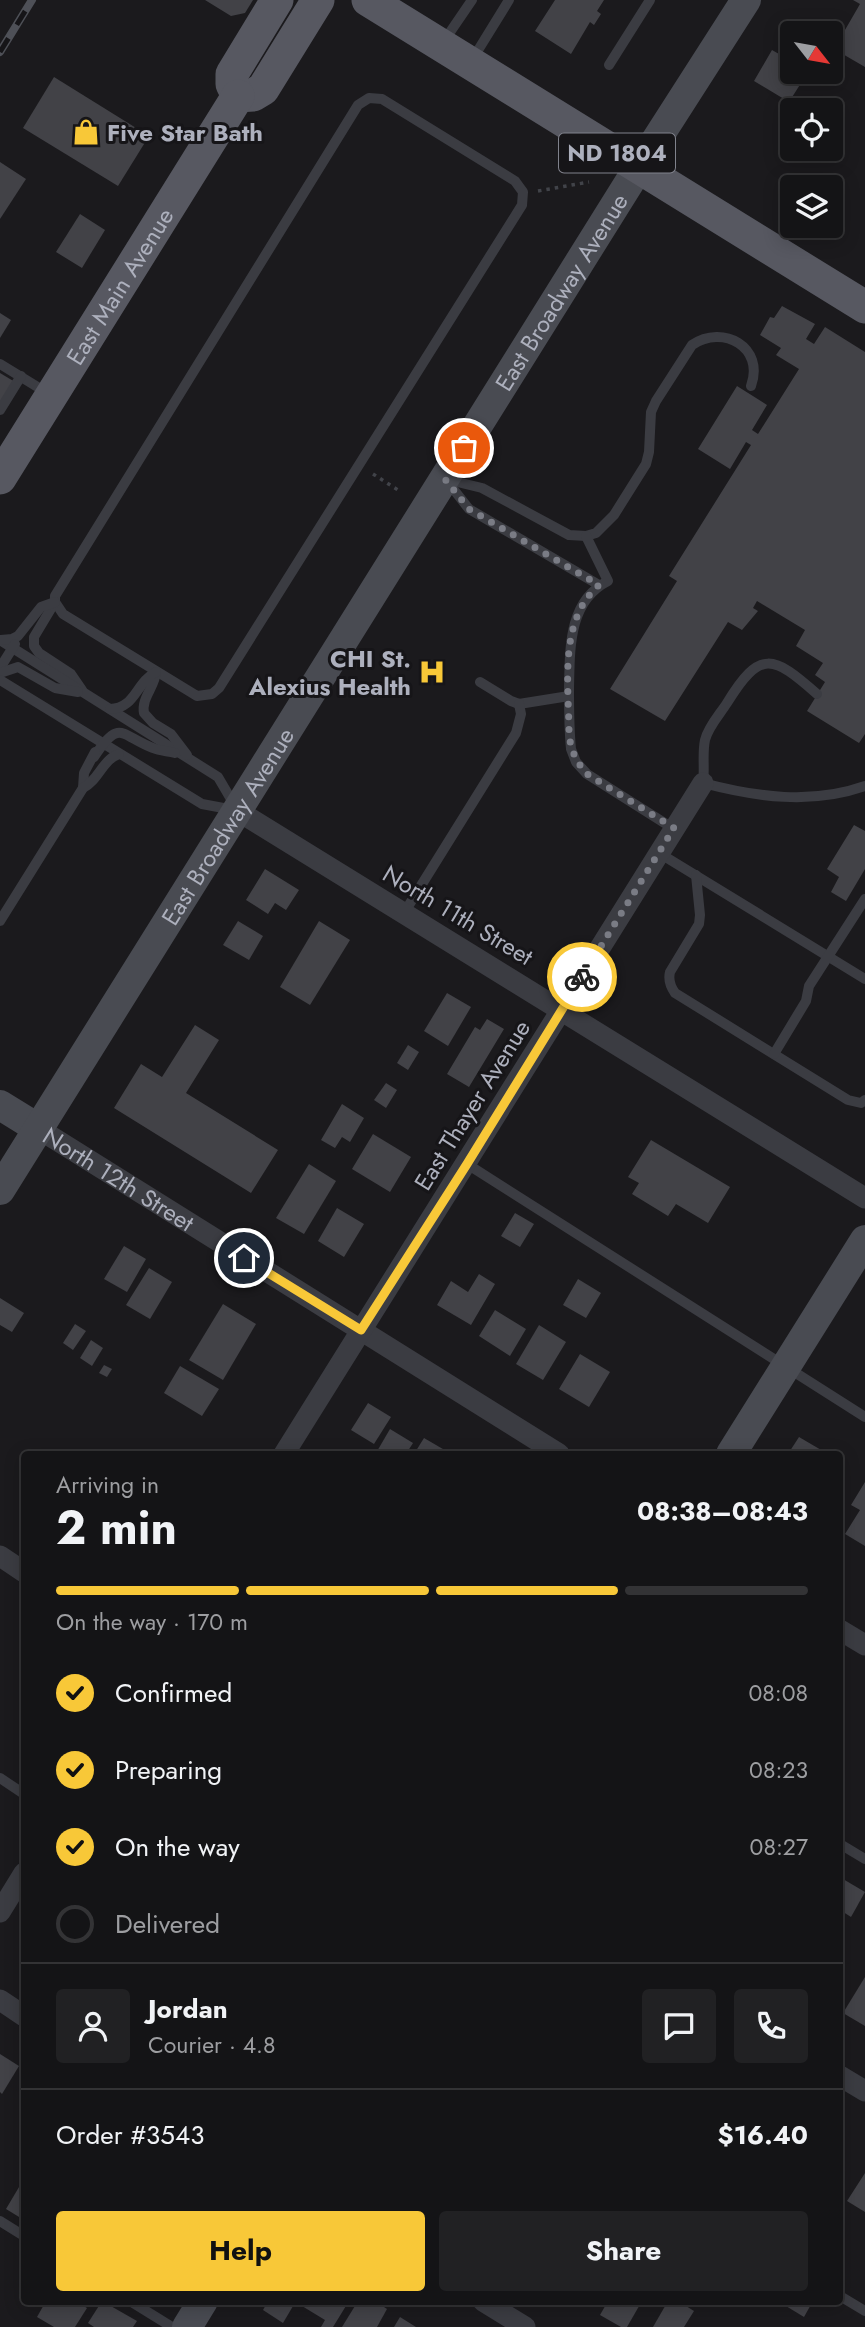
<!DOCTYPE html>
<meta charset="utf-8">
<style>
body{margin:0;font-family:Jost,sans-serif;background:#212123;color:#f1f3f6;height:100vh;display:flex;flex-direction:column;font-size:26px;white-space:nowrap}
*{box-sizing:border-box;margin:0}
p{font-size:23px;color:#9d9ea1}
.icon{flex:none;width:38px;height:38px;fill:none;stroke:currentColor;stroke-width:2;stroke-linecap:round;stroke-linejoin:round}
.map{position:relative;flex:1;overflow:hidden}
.panel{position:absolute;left:21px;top:1451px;width:822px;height:854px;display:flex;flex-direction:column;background:#141416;border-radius:7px;box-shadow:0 4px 18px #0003,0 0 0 2px #333335}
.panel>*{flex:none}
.needle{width:46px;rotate:121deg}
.controls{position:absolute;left:780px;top:21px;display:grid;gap:14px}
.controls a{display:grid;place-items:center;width:63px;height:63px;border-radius:7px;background:#141416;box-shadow:0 4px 18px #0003,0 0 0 2px #333335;font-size:35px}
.pin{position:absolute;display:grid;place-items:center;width:60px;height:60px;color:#fff;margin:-30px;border:4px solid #fff;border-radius:50%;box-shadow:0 2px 7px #0007}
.courier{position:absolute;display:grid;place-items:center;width:70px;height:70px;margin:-35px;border:5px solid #f8c838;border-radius:50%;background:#fff;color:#222;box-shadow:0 2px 9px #0007}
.headline em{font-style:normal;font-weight:700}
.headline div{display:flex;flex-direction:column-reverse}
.headline{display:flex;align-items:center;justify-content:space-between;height:119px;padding:0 35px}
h1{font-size:46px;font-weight:700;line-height:52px}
.bar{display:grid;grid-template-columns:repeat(4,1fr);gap:10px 7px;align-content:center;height:84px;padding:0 35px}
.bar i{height:9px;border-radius:5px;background:#333335}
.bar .current{background:#f8c838}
.bar p{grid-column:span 4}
.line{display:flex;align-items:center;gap:18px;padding:0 35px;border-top:2px solid #333335}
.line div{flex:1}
.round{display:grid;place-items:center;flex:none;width:74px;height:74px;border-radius:7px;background:#212123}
ol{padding:0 35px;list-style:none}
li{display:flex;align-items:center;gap:21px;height:77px}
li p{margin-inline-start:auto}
li .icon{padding:7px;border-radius:50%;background:#f8c838;color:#111;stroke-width:4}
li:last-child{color:#9d9ea1}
li i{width:38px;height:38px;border:4px solid #333335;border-radius:50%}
.button{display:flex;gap:14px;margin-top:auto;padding:14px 35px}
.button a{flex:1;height:80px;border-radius:7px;background:#f8c838;color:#111;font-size:28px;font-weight:700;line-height:80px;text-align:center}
.button a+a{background:#212123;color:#f1f3f6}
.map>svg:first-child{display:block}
.building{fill:#424247}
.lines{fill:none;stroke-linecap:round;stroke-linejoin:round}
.path{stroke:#414349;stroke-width:3.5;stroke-dasharray:3.5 5;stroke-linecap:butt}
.lane{stroke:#3b3c42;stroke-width:10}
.street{stroke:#3b3c42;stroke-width:21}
.secondary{stroke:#494b52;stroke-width:30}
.primary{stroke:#575861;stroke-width:33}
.rail-casing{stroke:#4e5057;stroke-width:8}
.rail{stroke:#161518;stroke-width:5;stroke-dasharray:16;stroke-linecap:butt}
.done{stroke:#7a7c85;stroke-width:7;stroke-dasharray:0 12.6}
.route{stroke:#f8c838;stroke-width:9}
.labels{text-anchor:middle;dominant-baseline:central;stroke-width:6;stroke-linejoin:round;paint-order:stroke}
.shield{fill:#161518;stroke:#80828c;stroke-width:2}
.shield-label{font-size:23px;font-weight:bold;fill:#adb0bd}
.poi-label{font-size:24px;font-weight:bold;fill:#adb0bd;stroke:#161518;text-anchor:start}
.street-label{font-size:24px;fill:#adb0bd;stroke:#161518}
</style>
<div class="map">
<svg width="865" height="2327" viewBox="0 0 865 2327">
<rect width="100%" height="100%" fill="#1b1a1d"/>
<!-- building -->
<g class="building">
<polygon points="205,0 253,0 245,13 231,16"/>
<polygon points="555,0 604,0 597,11 601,14 594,25 590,22 571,54 535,31"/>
<polygon points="853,0 865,0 865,67 834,49 860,4"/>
<polygon points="772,50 793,62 793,72 808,72 789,102 754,81"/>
<polygon points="54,77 149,136 118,186 23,128"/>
<polygon points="0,162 26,179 0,219"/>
<polygon points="80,214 105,230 82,268 56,252"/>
<polygon points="782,306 815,324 806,339 814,344 825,327 865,352 865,734 859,743 807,711 825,682 815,675 823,663 796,646 805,630 757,601 753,608 758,611 742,630 728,622 665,721 610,689 677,581 669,576 751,445 746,442 730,469 698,449 737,386 767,405 752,430 758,434 799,369 776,355 781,348 760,335 770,317 774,318"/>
<polygon points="0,313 11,320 0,338"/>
<polygon points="0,373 15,382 0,406"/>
<polygon points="854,825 865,831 865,869 846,901 831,892 839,877 827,869"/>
<polygon points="265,869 299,890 286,910 275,903 268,914 246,900"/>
<polygon points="238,921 263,936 249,960 223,945"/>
<polygon points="319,921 350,940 310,1005 280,987"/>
<polygon points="447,993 471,1007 448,1046 424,1031"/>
<polygon points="487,1019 504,1029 469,1087 447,1074 475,1027 480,1030"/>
<polygon points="195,1025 219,1040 186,1093 278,1150 251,1193 114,1108 141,1064 162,1077"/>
<polygon points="408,1045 419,1052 408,1070 397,1063"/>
<polygon points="386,1083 397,1090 386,1108 374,1100"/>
<polygon points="342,1104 364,1118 350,1142 342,1137 335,1148 321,1140"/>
<polygon points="373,1134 411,1157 390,1192 352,1169"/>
<polygon points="651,1140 730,1187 708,1223 676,1204 668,1216 632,1194 639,1183 628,1177"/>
<polygon points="309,1164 336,1181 304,1234 276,1218"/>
<polygon points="337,1208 364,1224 344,1257 318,1241"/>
<polygon points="515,1213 534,1224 520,1247 501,1236"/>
<polygon points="124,1246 146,1259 127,1292 104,1279"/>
<polygon points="149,1268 172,1282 150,1319 126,1305"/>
<polygon points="479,1274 495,1284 471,1325 437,1305 451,1281 468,1292"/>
<polygon points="578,1279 601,1293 586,1318 563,1305"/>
<polygon points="0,1298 24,1313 12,1332 0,1325"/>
<polygon points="223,1304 256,1324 223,1380 189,1360"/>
<polygon points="495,1310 526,1329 510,1356 479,1336"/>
<polygon points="75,1324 86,1331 73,1350 63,1343"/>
<polygon points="539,1325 566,1342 543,1380 516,1364"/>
<polygon points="91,1340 103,1348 92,1366 80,1358"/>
<polygon points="580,1354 610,1372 589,1407 559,1389"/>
<polygon points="104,1365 112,1369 107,1377 99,1373"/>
<polygon points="180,1366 219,1389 202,1416 164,1393"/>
<polygon points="368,1403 391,1417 374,1444 351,1430"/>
<polygon points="390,1429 413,1443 406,1454 376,1453"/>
<polygon points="799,1437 828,1454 788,1454"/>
<polygon points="424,1438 448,1452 447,1454 414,1454"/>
<polygon points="865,1482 865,1546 845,1534 860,1510 851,1505"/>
<polygon points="843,1879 865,1892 851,1917 840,1910 840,1885"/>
<polygon points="865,1977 865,2026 843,2013"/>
<polygon points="0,2054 19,2066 2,2094 0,2092"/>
<polygon points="865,2173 865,2212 847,2201"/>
<polygon points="22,2182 24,2184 24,2220 6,2209"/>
<polygon points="46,2301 75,2301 87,2308 75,2327 54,2327 37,2317"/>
<polygon points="102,2301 137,2321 133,2327 94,2327 88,2323"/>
<polygon points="268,2301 296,2301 283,2323 263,2310"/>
<polygon points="305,2301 349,2301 333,2327 321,2327 325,2320 302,2306"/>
<polygon points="358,2301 375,2301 387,2309 377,2327 342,2327"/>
<polygon points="608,2301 642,2301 627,2327 621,2327 600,2315"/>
<polygon points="668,2301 678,2301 694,2311 684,2327 653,2327"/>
<polygon points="782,2301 813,2301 804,2317 781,2303"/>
<polygon points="400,2317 416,2327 394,2327"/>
</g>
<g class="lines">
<!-- path -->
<g class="path">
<polyline points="538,191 589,182"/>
<polyline points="373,474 398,490"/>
</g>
<!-- lane -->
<g class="lane">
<polyline points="444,41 472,0"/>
<polyline points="472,60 509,0"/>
<polyline points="609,65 650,0"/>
<polygon points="369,98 382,99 515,181 523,192 522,205 219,688 212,694 197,696 63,614 55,602 55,596 358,105"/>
<polyline points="0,364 49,394"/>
<polyline points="0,410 21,376"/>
<path d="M445,479l37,9 87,47 17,1 10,-3 18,-18 32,-51 3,-12 2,-40 5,-11 36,-56c31,-21 73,2 59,41"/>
<polyline points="447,481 469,509 599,585"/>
<path d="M586,536l22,45c-40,20 -38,68 -39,107 0,20 0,41 2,61l5,13 11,12 87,55"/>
<polyline points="55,602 34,637 34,646 39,653 71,674 82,690"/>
<polyline points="0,640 218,777 235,806"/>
<polyline points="1,640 12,639 18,636 41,607 55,602"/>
<polyline points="0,668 15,644"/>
<path d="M156,672c-1,15 -15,26 -12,41l9,10 18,11 16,21"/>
<polyline points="0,673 18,667 55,688 78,692"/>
<polyline points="0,680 202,804 234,810"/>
<polyline points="480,682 511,701 519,704 569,696"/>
<path d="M817,694c-44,-39 -57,-45 -90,9 -7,11 -19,24 -22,37 -3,14 0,29 -2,43 53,14 109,22 162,3"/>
<path d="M110,709c25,0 26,-27 46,-37"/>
<path d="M94,757c26,-40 27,-21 59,-9 7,3 15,3 22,5"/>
<polyline points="83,788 84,773 95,752"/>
<polyline points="659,853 865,979"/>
<path d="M696,875l4,40 -1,9 -29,48c-2,8 0,14 5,21l173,107 13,3 4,-3"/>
<polyline points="404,913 516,733 521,714 519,704"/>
<path d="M0,921l83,-133c16,-8 19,-28 36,-34"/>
<polyline points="774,1054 806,1001 809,986 865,899"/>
<polyline points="467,1164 865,1417"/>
<polyline points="0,1778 24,1794"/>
<polyline points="840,1844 865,1859"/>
<polyline points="0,2221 24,2236"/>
<polyline points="840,2296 865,2311"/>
<polyline points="130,2301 172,2327"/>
</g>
<!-- street -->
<g class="street">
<polyline points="238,811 865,1198"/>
<path id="s1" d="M39,1129l520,325"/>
<polyline points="284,1454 703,783"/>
<polyline points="0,1556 24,1572"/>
<polyline points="840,1630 865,1645"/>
<polyline points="0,1912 24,1873"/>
<polyline points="0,2000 24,2016"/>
<polyline points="840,2076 865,2091"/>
<polyline points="483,2301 525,2327"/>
</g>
<!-- secondary -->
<g class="secondary">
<polyline points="0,1105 39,1129"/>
<path id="s2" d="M0,1190l639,-1023 107,-167"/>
<polyline points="731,1454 865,1240"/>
<polyline points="187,2327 203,2301"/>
</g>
<!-- primary -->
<g class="primary">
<polyline points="368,0 865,307"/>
<polyline points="238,96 253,95 263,89 318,0"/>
<polyline points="238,96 232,84 232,74 277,0"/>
<path id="s3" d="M0,478l238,-382"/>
</g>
<!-- rail casing -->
<g class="rail-casing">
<polyline id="rail" points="0,52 32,0"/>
</g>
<!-- rail -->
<use href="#rail" class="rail"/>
</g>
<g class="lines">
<!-- done -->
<path class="done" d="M464,448l-19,31 24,30 130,76c-41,36 -30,100 -30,149 2,17 7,27 18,40l87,54 -92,149"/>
<!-- route -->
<polyline class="route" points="244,1258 361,1330 467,1164 582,977"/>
</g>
<!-- icons -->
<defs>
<g id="shop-bare" transform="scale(2.1)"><path d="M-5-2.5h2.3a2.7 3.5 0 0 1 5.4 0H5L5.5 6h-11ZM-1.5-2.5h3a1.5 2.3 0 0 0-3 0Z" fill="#f8c838" stroke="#161518" stroke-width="2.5" paint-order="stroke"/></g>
<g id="hospital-bare" transform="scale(2.1)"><path d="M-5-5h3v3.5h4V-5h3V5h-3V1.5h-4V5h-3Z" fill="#f8c838" stroke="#161518" stroke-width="2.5" paint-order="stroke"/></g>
</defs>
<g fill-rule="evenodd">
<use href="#shop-bare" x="86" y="132"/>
<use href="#hospital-bare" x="432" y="672"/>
</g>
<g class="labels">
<!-- shield labels -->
<rect class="shield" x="559" y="133.5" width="116" height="39" rx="5"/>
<g class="shield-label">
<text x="617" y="153">ND 1804</text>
</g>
<!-- poi labels -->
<g class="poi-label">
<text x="107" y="132">Five Star Bath</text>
<text x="411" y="658" text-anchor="end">CHI St.<tspan x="411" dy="28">Alexius Health</tspan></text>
</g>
<!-- street labels -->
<g class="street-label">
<text stroke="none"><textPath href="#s3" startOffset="226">East Main Avenue</textPath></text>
<text stroke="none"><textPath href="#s2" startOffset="1059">East Broadway Avenue</textPath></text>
<text stroke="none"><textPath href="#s2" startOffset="429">East Broadway Avenue</textPath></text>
<text transform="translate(458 915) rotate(31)">North 11th Street</text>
<text transform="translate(472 1105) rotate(-58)">East Thayer Avenue</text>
<text stroke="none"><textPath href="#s1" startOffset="94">North 12th Street</textPath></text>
</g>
</g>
</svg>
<div class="controls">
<a><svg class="needle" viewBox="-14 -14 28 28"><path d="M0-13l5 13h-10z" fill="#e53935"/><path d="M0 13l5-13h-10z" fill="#9d9ea1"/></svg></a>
<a><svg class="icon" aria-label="locate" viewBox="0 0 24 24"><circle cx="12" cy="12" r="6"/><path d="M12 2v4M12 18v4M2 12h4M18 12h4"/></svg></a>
<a><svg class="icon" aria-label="layers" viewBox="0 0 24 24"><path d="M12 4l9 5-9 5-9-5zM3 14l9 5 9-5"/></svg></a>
</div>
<div class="pin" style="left:464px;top:448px;background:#ea580c"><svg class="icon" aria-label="bag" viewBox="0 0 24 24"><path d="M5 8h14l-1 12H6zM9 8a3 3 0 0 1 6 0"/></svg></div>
<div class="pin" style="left:244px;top:1258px;background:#1f2937"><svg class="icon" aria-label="home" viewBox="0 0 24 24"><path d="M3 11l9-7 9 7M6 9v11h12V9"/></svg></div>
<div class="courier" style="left:582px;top:977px"><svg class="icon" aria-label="bike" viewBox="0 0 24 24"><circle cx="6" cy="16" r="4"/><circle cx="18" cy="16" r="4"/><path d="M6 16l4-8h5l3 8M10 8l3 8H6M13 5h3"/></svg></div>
<section class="panel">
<div class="headline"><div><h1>2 min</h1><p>Arriving in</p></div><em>08:38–08:43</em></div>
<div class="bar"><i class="current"></i><i class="current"></i><i class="current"></i><i></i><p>On the way · 170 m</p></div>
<ol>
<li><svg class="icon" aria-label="check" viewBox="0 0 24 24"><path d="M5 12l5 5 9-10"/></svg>Confirmed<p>08:08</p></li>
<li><svg class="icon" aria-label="check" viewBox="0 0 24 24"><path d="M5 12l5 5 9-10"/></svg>Preparing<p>08:23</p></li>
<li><svg class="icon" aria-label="check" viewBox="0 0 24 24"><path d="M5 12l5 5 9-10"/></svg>On the way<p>08:27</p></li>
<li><i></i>Delivered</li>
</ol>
<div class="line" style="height:126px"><a class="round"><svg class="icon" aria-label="person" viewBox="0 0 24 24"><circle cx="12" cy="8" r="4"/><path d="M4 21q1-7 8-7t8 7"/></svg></a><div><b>Jordan</b><p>Courier · 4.8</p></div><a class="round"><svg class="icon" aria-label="chat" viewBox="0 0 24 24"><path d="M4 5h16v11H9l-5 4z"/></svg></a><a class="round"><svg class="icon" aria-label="phone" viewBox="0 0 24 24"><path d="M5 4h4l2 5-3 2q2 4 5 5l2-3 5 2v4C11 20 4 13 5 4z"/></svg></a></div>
<div class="line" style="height:91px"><div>Order #3543</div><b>$16.40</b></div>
<div class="button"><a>Help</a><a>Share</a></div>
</section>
</div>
